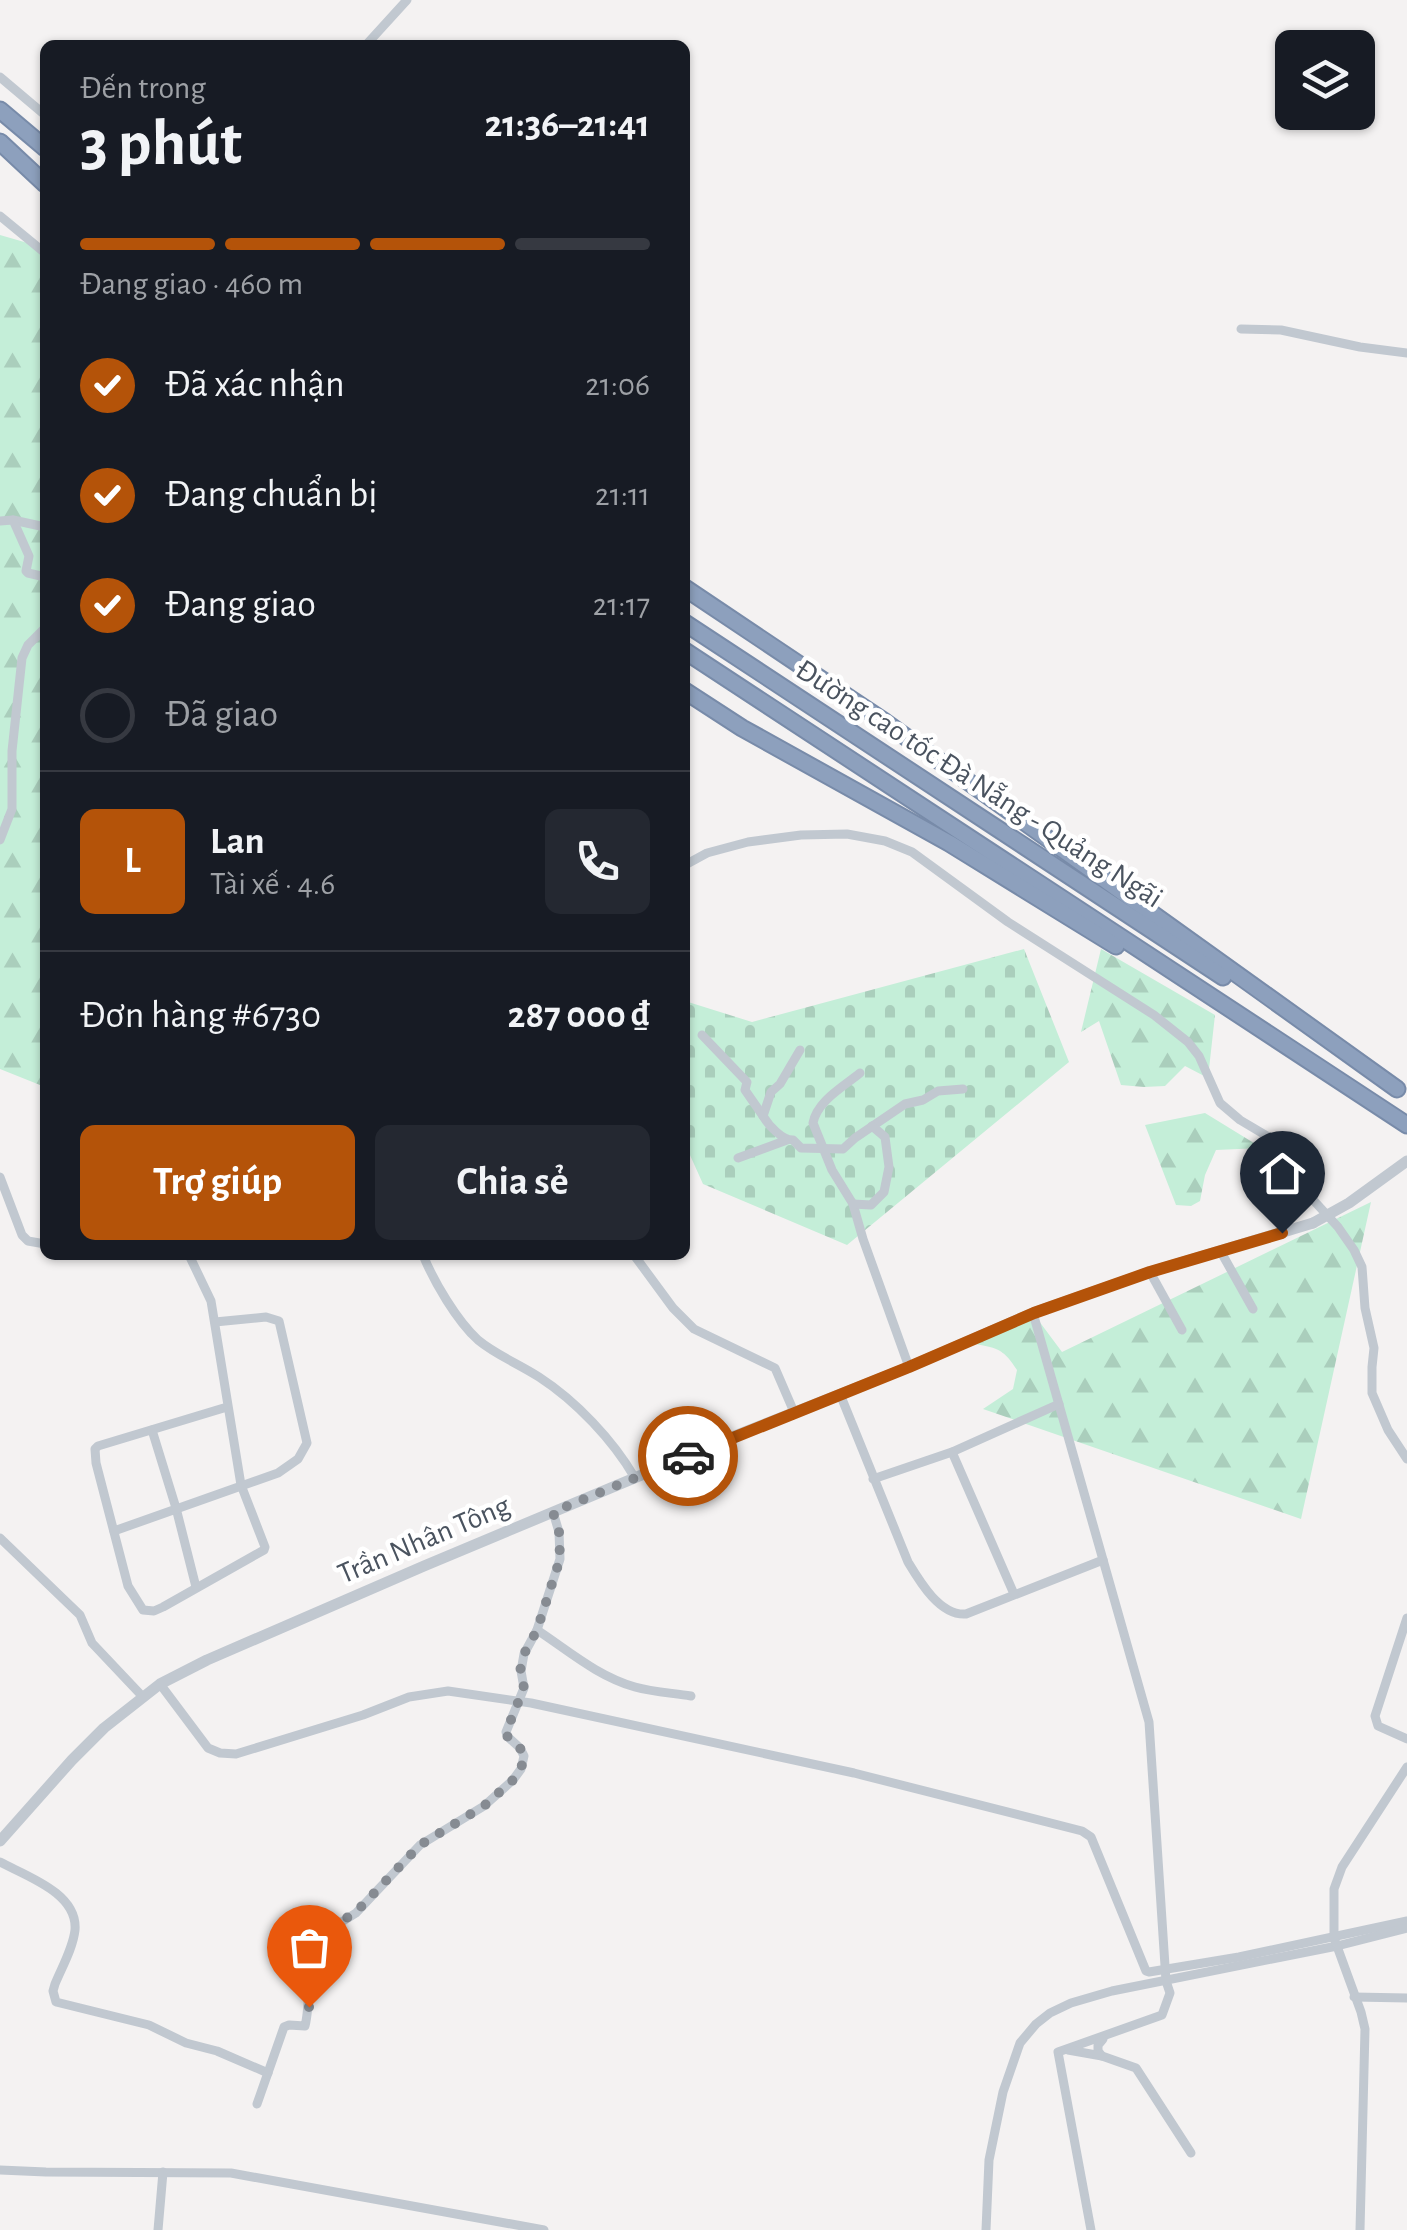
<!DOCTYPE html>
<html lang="vi">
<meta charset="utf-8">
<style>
body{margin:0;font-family:"Alegreya Sans",sans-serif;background:#242831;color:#f1f3f6;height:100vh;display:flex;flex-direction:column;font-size:38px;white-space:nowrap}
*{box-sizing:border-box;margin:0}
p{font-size:32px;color:#9ea1a6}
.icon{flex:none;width:55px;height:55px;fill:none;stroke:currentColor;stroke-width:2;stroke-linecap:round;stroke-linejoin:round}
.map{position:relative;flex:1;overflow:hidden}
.drawer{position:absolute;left:40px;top:40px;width:650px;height:1220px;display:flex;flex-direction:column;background:#171b24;border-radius:15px;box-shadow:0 2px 8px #0004}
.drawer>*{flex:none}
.fabs{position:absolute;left:1275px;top:30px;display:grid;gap:20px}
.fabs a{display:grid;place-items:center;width:100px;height:100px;border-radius:15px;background:#171b24;box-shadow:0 2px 8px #0004;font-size:50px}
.pin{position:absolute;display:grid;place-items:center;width:85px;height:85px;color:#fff;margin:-102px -42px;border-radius:50% 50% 50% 0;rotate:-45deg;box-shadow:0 0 10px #0007}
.pin .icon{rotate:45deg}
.courier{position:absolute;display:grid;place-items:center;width:100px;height:100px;margin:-50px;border:8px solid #b45309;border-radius:50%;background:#fff;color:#222;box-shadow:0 2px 12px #0007}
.overview em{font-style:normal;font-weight:600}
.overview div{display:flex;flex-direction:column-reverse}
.overview{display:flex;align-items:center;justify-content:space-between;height:170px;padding:0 40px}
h1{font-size:65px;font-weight:600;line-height:75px}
.bar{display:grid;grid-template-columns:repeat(4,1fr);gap:15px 10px;align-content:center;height:120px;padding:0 40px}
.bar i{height:12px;border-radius:8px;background:#363941}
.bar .current{background:#b45309}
.bar p{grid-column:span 4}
.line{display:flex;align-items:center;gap:25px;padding:0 40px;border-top:2px solid #363941}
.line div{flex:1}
.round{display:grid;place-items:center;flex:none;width:105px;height:105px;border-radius:15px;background:#242831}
ol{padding:0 40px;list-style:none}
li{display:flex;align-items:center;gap:30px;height:110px}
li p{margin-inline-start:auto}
li .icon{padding:10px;border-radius:50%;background:#b45309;color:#fff;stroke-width:4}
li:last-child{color:#9ea1a6}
li i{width:55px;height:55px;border:5px solid #363941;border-radius:50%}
.cta{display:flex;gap:20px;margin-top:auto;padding:20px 40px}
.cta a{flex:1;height:115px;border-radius:15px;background:#b45309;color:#fff;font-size:40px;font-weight:600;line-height:115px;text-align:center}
.cta a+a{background:#242831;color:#f1f3f6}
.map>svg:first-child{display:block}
.forest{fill:url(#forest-firs)}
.cemetery{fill:url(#cemetery-stones)}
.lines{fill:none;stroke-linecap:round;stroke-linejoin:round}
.motorway-casing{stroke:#788ba9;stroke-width:19}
.minor{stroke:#c1c8d0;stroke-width:9}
.tertiary{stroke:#c1c8d0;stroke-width:11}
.motorway{stroke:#8da0bd;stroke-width:15}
.tertiary-bridge{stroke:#c1c8d0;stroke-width:11}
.done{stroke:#868b92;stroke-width:10;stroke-dasharray:0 18}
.route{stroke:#b45309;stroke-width:12}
.labels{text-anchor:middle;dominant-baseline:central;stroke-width:9;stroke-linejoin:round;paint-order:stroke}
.street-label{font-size:30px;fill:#4a535f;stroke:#fff}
</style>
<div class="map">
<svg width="1407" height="2230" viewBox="0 0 1407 2230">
<defs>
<pattern id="forest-firs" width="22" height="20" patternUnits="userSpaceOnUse" patternTransform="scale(2.5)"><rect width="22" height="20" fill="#c4eed8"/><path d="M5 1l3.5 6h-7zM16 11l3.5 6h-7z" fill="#aacebc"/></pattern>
<pattern id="cemetery-stones" width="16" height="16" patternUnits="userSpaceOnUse" patternTransform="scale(2.5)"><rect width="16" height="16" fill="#c4eed8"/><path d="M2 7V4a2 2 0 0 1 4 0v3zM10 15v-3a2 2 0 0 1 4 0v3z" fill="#aacebc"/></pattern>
</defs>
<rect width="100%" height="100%" fill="#f4f2f2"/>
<!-- forest -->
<g class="forest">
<polygon points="0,235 45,248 45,1087 0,1069"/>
<polygon points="1101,949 1215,1015 1208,1078 1185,1066 1165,1086 1144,1087 1121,1085 1099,1021 1081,1032"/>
<polygon points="1205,1113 1262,1148 1216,1150 1205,1175 1200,1201 1191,1206 1176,1205 1145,1125"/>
<path d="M1371,1202l-70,317 -318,-110 30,-20 4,-19c-13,-20 -18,-22 -42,-26l58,-31 29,39z"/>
</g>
<!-- cemetery -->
<polygon class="cemetery" points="1024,949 1069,1062 847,1245 703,1184 685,1144 685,1001 752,1022"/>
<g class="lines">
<!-- motorway casing -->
<g class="motorway-casing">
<g id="motorway">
<polyline points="0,110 45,148"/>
<polyline points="0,142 45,184"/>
<polyline points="685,588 885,722 1397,1089"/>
<polyline points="685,623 1223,977"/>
<polyline points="685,651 1407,1125"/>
<polyline points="685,691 742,728 949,843 1116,946"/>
</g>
</g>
<!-- minor -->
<g class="minor">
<polyline points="366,45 407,0"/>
<polyline points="0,77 45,115"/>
<polyline points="0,216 45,253"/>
<polyline points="1241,329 1281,330 1360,347 1407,353"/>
<polyline points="13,520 45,527"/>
<polyline points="0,521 13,520 29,556 26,571 28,573 45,577"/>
<polyline points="0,840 12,809 12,751 22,658 28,645 45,628"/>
<polyline points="685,865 707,853 748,842 801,835 847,834 885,841 912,852 1008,922 1154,1015 1188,1042 1199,1056 1220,1103 1240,1120 1277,1142 1285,1155 1293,1178 1338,1227 1354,1250 1362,1267 1365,1308 1374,1348 1372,1367 1372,1393 1388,1430 1407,1459"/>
<polyline points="702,1035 747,1082 745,1090 763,1116"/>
<path d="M800,1050l-20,34 -9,8 -8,24c6,10 19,24 30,24l8,8 42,1 12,-11 50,-34 18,-4 15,-9 25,-2"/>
<path d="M860,1073c-17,14 -43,28 -47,50l19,47 21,34 10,35 46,128"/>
<polyline points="738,1158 787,1140"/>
<polyline points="0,1177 22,1235 28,1241 45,1244"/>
<polyline points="853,1204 871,1205 884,1192 889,1167 885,1137 872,1126"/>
<polyline points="1221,1252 1253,1309"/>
<polyline points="189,1255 211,1301 241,1485 265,1547 264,1550 163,1607 154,1611 143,1610 128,1586 96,1463 95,1449 98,1446 227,1407"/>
<path d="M423,1255c11,27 34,66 55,85 18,15 41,24 61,37 37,24 74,63 96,101"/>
<polyline points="634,1255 673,1308 694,1329 775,1368 794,1412"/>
<polyline points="1150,1272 1182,1330"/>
<polyline points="1033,1313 1149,1722 1166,1981 1170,1993 1162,2015 1058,2052 1091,2230"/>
<path d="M840,1394l68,168c12,20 32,54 58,52l137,-54"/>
<polyline points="152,1430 176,1508 196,1587"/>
<polyline points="952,1452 1014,1594"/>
<polyline points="873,1479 952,1452 1059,1404"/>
<polyline points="114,1531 278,1473 298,1459 307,1443 279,1321 266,1317 215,1322"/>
<polyline points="0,1538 80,1615 92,1643 143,1697"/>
<polyline points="1407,1618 1375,1716 1378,1726 1407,1739"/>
<path d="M537,1630c32,21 60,46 98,57 18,5 38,6 56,9"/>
<polyline points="160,1684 208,1748 220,1753 236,1754 363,1715 409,1697 448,1691 531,1703 854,1773 1082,1831 1091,1837 1146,1971 1149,1972 1239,1957 1407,1921"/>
<path d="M0,1862c26,14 78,31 75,68 -2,18 -13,37 -20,54l-2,7 3,11 93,23 37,18 31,8 51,22"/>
<polyline points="1354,1997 1407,1998"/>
<polyline points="1103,2039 1098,2045 1098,2051 1102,2056 1136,2068 1191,2153"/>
<polyline points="1068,2050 1102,2056"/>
<path d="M257,2104l27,-77 5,-2 16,1c7,-28 0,-60 9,-87l42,-26 64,-68 64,-39 29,-26 8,-11 3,-13 -4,-8 -12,-11 -2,-5 18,-44 -3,-17 3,-17 13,-24 23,-71 -1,-27 -6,-20"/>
<polyline points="0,2170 46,2172 231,2173 544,2230"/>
<polyline points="158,2230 163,2172"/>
<polyline points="986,2230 989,2160 1003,2092 1020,2043 1036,2024 1050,2013 1071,2003 1112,1991 1337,1946 1407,1928"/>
<polyline points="1360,2230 1365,2029 1361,2012 1334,1938 1334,1889 1342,1867 1407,1767"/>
</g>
<!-- tertiary -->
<polyline class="tertiary" points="0,1841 72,1760 104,1728 160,1684 207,1660 424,1566 742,1433 909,1367 1033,1313 1150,1272 1313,1223"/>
<!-- motorway -->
<use href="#motorway" class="motorway"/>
<!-- tertiary-bridge -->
<polyline class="tertiary-bridge" points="1313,1223 1349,1203 1407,1161"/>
</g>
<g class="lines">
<!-- done -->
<polyline class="done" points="309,2007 311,1951 314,1939 356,1912 420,1845 484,1806 513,1780 521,1769 524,1756 520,1748 508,1738 506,1732 524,1688 520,1671 524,1654 537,1630 560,1559 559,1532 553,1512 688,1456"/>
<!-- route -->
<polyline class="route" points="688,1456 909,1367 1034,1313 1150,1272 1282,1233"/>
</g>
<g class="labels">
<!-- street labels -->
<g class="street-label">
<text transform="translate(979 784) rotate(33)">Đường cao tốc Đà Nẵng - Quảng Ngãi</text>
<text transform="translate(424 1540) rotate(-23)">Trần Nhân Tông</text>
</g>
</g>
</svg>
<div class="fabs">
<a><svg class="icon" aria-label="layers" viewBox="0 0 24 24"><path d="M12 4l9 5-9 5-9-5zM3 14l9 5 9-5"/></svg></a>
</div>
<div class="pin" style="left:309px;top:2007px;background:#ea580c"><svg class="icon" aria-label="bag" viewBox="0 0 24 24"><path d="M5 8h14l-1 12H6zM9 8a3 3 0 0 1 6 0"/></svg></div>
<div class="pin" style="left:1282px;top:1233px;background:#1f2937"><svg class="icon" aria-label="home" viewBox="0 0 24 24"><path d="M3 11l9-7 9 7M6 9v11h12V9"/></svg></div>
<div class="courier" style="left:688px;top:1456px"><svg class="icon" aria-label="car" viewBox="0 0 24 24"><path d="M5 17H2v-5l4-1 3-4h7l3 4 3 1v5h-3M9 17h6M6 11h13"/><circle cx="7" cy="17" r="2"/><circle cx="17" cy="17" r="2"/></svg></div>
<section class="drawer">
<div class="overview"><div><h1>3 phút</h1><p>Đến trong</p></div><em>21:36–21:41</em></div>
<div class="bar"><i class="current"></i><i class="current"></i><i class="current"></i><i></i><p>Đang giao · 460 m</p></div>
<ol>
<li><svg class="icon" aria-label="check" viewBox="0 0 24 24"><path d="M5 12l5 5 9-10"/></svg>Đã xác nhận<p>21:06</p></li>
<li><svg class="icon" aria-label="check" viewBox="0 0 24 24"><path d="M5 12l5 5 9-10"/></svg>Đang chuẩn bị<p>21:11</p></li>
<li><svg class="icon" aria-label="check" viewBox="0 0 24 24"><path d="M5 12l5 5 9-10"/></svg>Đang giao<p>21:17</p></li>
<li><i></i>Đã giao</li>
</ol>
<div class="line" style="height:180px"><b class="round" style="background:#b45309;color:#fff">L</b><div><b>Lan</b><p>Tài xế · 4.6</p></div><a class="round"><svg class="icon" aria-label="phone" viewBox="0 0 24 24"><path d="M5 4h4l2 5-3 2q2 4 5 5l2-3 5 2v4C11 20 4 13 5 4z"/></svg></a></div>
<div class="line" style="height:130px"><div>Đơn hàng #6730</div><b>287 000 ₫</b></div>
<div class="cta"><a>Trợ giúp</a><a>Chia sẻ</a></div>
</section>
</div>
